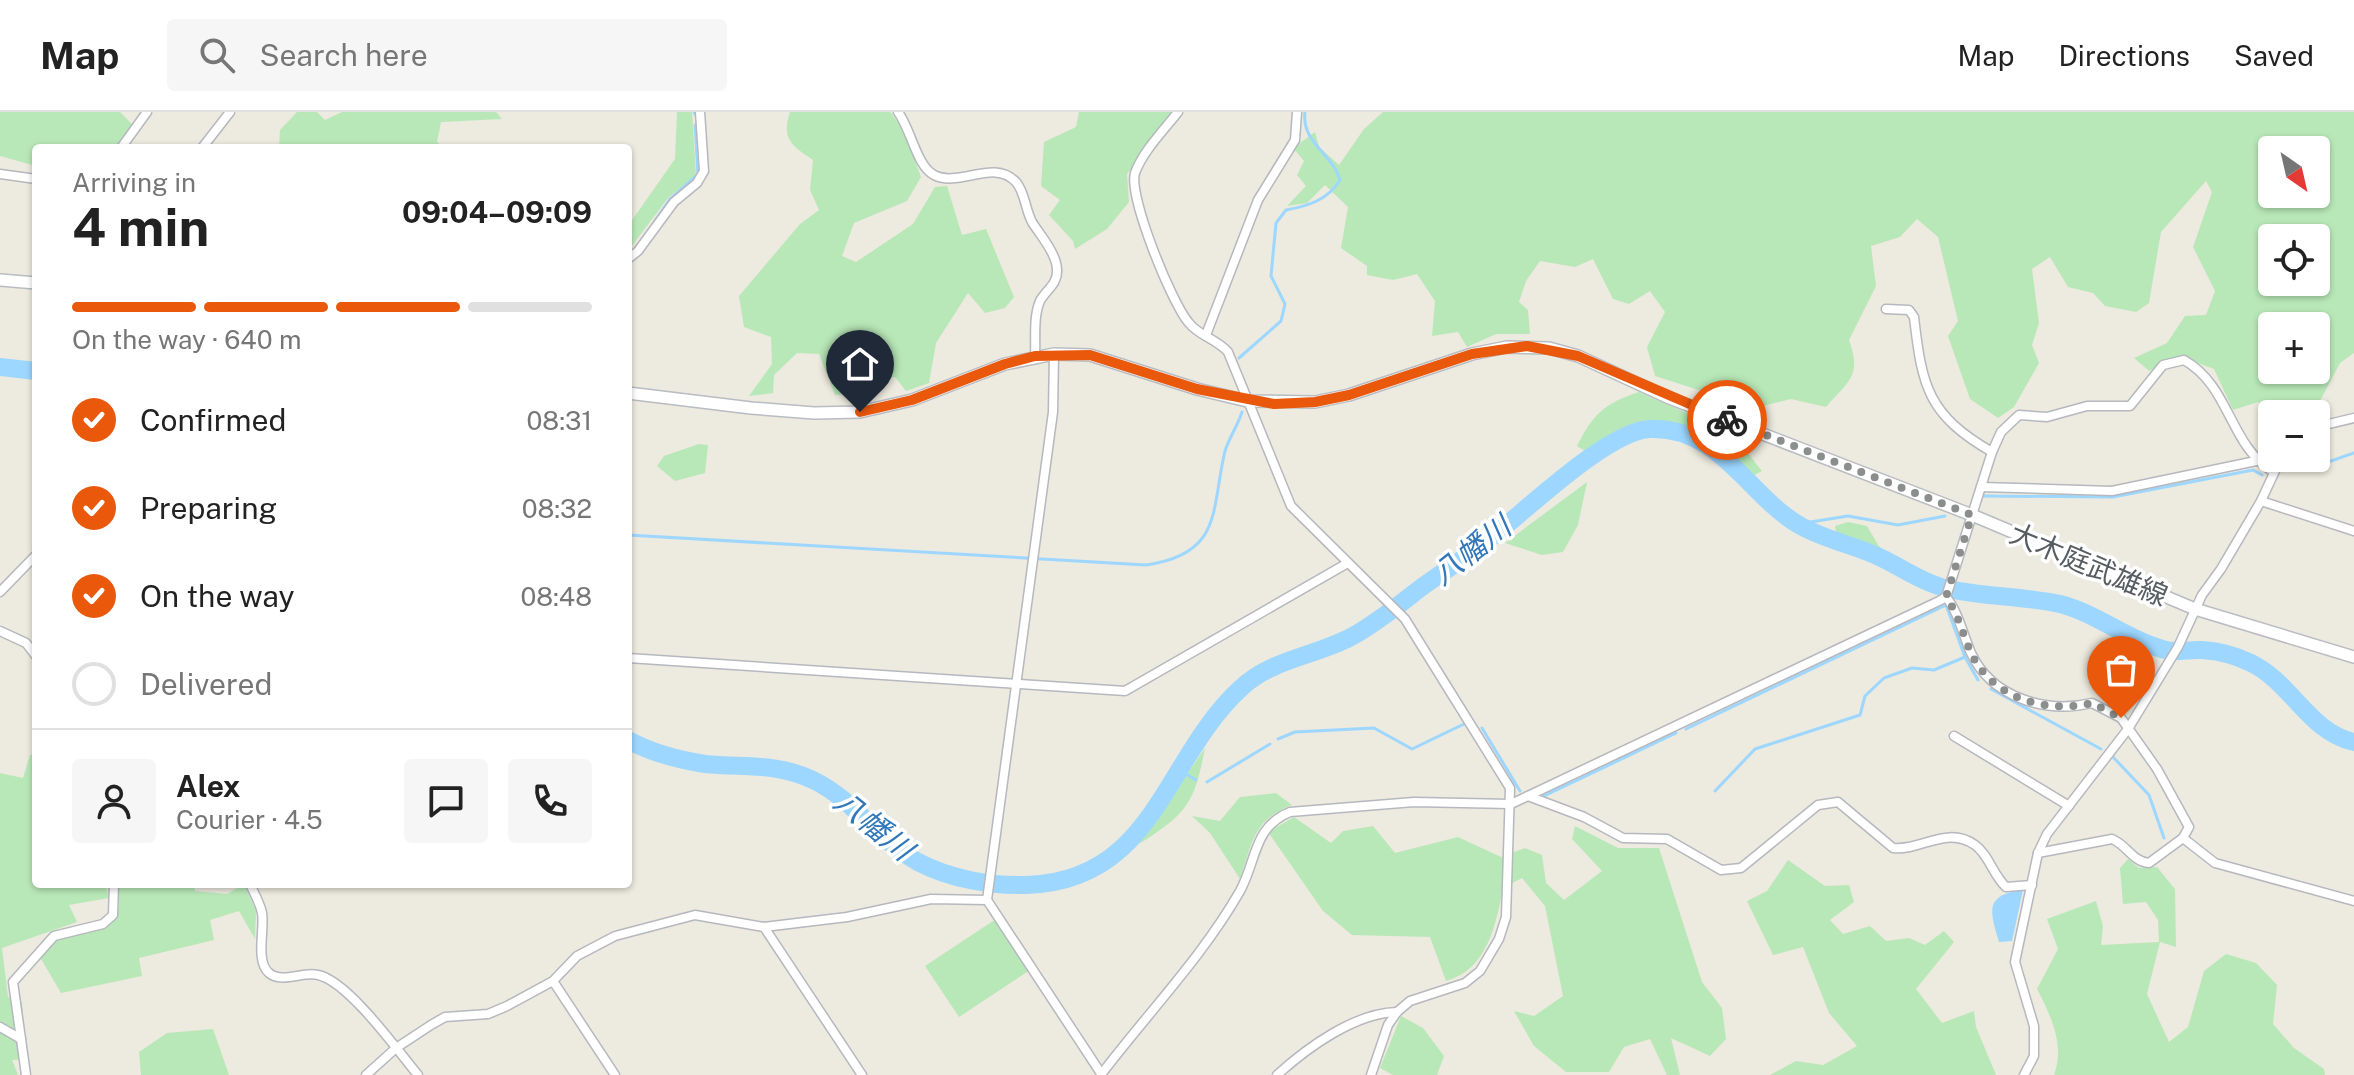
<!DOCTYPE html>
<meta charset="utf-8">
<style>
body{margin:0;font-family:"Public Sans","Noto Sans JP",sans-serif;background:#f6f6f6;color:#222;height:100vh;display:flex;flex-direction:column;font-size:30px;white-space:nowrap}
*{box-sizing:border-box;margin:0}
p{font-size:26px;color:#767676}
.icon{flex:none;width:44px;height:44px;fill:none;stroke:currentColor;stroke-width:2;stroke-linecap:round;stroke-linejoin:round}
.map{position:relative;flex:1;overflow:hidden}
.side{position:absolute;left:32px;top:32px;width:600px;height:744px;display:flex;flex-direction:column;background:#fff;border-radius:8px;box-shadow:0 2px 6px #0004}
.side>*{flex:none}
.needle{width:52px;rotate:146deg}
.fabs{position:absolute;left:2258px;top:24px;display:grid;gap:16px}
.fabs a{display:grid;place-items:center;width:72px;height:72px;border-radius:8px;background:#fff;box-shadow:0 2px 6px #0004;font-size:40px}
.pin{position:absolute;display:grid;place-items:center;width:68px;height:68px;color:#fff;margin:-82px -34px;border-radius:50% 50% 50% 0;rotate:-45deg;box-shadow:0 0 8px #0007}
.pin .icon{rotate:45deg}
.courier{position:absolute;display:grid;place-items:center;width:80px;height:80px;margin:-40px;border:6px solid #ea580c;border-radius:50%;background:#fff;color:#222;box-shadow:0 2px 10px #0007}
.head em{font-style:normal;font-weight:700}
.head div{display:flex;flex-direction:column-reverse}
.head{display:flex;align-items:center;justify-content:space-between;height:136px;padding:0 40px}
h1{font-size:52px;font-weight:700;line-height:60px}
.bar{display:grid;grid-template-columns:repeat(4,1fr);gap:12px 8px;align-content:center;height:96px;padding:0 40px}
.bar i{height:10px;border-radius:6px;background:#e0e0e0}
.bar .current{background:#ea580c}
.bar p{grid-column:span 4}
.line{display:flex;align-items:center;gap:20px;padding:0 40px;border-top:2px solid #e0e0e0}
.line div{flex:1}
.round{display:grid;place-items:center;flex:none;width:84px;height:84px;border-radius:8px;background:#f6f6f6}
ol{padding:0 40px;list-style:none}
li{display:flex;align-items:center;gap:24px;height:88px}
li p{margin-inline-start:auto}
li .icon{padding:8px;border-radius:50%;background:#ea580c;color:#fff;stroke-width:4}
li:last-child{color:#767676}
li i{width:44px;height:44px;border:4px solid #e0e0e0;border-radius:50%}
header{display:flex;align-items:center;gap:48px;box-sizing:border-box;height:112px;padding:0 40px;background:#fff;border-bottom:2px solid #e0e0e0}
header strong{font-size:38px}
nav{display:flex;gap:44px;margin-inline-start:auto;font-size:28px}
.search{width:560px;height:72px;background:#f6f6f6;display:flex;align-items:center;gap:20px;box-sizing:border-box;padding:0 28px;border-radius:8px;color:#767676;font-size:30px}
.map>svg:first-child{display:block}
.green{fill:#b9e8b8;fill-rule:evenodd}
.water{fill:#9dd7ff}
.lines{fill:none;stroke-linecap:round;stroke-linejoin:round}
.stream{stroke:#9dd7ff;stroke-width:3}
.river{stroke:#9dd7ff;stroke-width:18}
.street-casing{stroke:#b5b8be;stroke-width:11}
.secondary-casing{stroke:#b8bcc3;stroke-width:14}
.street{stroke:#fff;stroke-width:8}
.secondary{stroke:#fff;stroke-width:11}
.done{stroke:#8c8e8e;stroke-width:8;stroke-dasharray:0 14.4}
.route{stroke:#ea580c;stroke-width:10}
.labels{text-anchor:middle;dominant-baseline:central;stroke-width:7;stroke-linejoin:round;paint-order:stroke}
.street-label{font-size:28px;fill:#585d62;stroke:#fff}
.water-label{font-size:30px;font-style:italic;fill:#3178ba;stroke:#fff}
</style>
<header>
<strong>Map</strong>
<div class="search"><svg class="icon" aria-label="search" viewBox="0 0 24 24"><circle cx="10" cy="10" r="6"/><path d="M15 15l6 6"/></svg>Search here</div>
<nav><a>Map</a><a>Directions</a><a>Saved</a></nav>
</header>
<div class="map">
<svg width="2354" height="963" viewBox="0 0 2354 963">
<rect width="100%" height="100%" fill="#edeadf"/>
<!-- green -->
<g class="green">
<polygon points="0,0 120,0 132,12 116,36 36,36 36,54 0,44"/>
<polygon points="297,0 317,0 325,8 342,0 496,0 502,7 441,10 437,30 444,36 279,36 280,18"/>
<polygon points="677,0 692,0 696,63 668,86 628,139 628,114 675,47"/>
<path d="M790,0h100l13,16 18,49 -14,24 -53,22 -12,33 14,6 57,-38 22,-37 12,-1 15,49 24,-6 28,68 -9,11 -20,5 -17,-20 -32,50 -7,40 -23,8 -11,-14h-40l1,17 -21,1 -16,-41 -22,-1 -23,22 -1,18 -24,3 23,-32 -1,-27 -27,-10 -5,-31 61,-72 19,-14 -9,-20 3,-30c-21,-14 -32,-21 -23,-48z"/>
<polygon points="1079,0 1172,0 1127,62 1129,90 1107,117 1075,137 1073,129 1049,103 1060,88 1041,74 1044,30 1076,15"/>
<path d="M1383,0h971v241l-14,10 -27,51 -41,2 -14,-14 -25,8 -19,-41 -35,-13 -30,15 -15,-13 33,-15 18,-27 21,-1 9,-24 -22,-44 19,-55 -6,-11 -45,51 -12,71 -13,9 -31,-6 -12,-13 -25,-6 -18,-30 -18,12 7,54 -7,22 7,18 -25,44 -16,11 -28,-19 -22,-63 10,-15 -20,-84 -21,-18 -17,18 -29,9 5,40 -27,54c13,36 0,41 -23,67l-35,-8 -53,13 -27,-18 -56,-18 -8,-29 18,-35 -15,-21 -21,13 -16,-5 -20,-40 -18,8 -35,-6 -14,20 -7,21 9,8 2,24h-34l-29,13 -9,-15 -26,4 3,-35 -18,-27 -24,6 -26,-5v-9l-26,-18 7,-41 -23,-22 -18,18 -20,3 19,-20 -9,-11 7,-14 -11,-13 22,-16 4,15 20,18 25,-36zM2272,38h44v44h-44zM2272,126h44v44h-44zM2272,214h44v44h-44z"/>
<path d="M1639,280l103,45 -3,5 23,29 -9,5c-26,-30 -75,-65 -118,-52 -18,5 -33,19 -47,29l-11,-7c16,-32 28,-43 62,-54z"/>
<polygon points="699,332 708,333 705,361 675,369 657,354 664,344"/>
<polygon points="1587,370 1578,413 1563,440 1542,443 1505,431"/>
<polygon points="1848,410 1867,414 1880,436 1836,420 1835,414"/>
<path d="M1205,636c-11,57 -18,65 -66,96z"/>
<polygon points="36,642 36,772 105,772 109,786 69,793 77,810 2,836 8,885 22,890 26,947 12,948 18,963 0,963 0,661 23,666 30,643"/>
<path d="M1276,681l16,12c-39,15 -39,36 -52,74l-30,-46 -18,-17 28,5 20,-24z"/>
<path d="M1294,705l37,26 12,-12 30,-5 22,27 63,-16 43,20 24,-9 17,7 4,28 18,17 38,-29 -30,-32 3,-13 43,22h41l43,134 20,26 4,31 -16,17 -39,-18 9,37h-13l-17,-36 -26,8 -15,25h-43l-32,-26 -20,-35 20,5 29,-20 -18,-90 -23,-28 -19,10c-7,37 -16,82 -57,93l-16,-44 -78,-2 -29,-24 -55,-79z"/>
<path d="M2128,747l11,9 18,-1 18,22 1,58 -16,-5 -13,52 22,48 19,-15 16,-56 22,-17 30,9 21,22 -4,39 21,24 30,21 1,6h-271c11,-30 -3,-59 -17,-86l21,-40 -11,-30 49,-18 7,25 -2,19 58,-3 -1,-22 -12,-18 -23,2 -3,-36z"/>
<polygon points="1788,748 1825,774 1849,773 1854,790 1830,808 1843,822 1870,814 1886,829 1909,826 1925,833 1944,819 1954,830 1916,877 1942,911 1974,899 1976,915 1996,963 1770,963 1796,949 1823,953 1857,934 1829,901 1803,835 1773,843 1747,789 1767,779"/>
<polygon points="119,772 194,772 195,779 227,782 244,772 256,799 255,827 239,799 210,808 214,828 139,846 142,864 61,881 40,845 59,824 104,817 119,795"/>
<polygon points="996,807 1030,858 959,905 925,854"/>
<polygon points="1401,904 1423,916 1444,944 1437,963 1393,963 1380,956"/>
<polygon points="213,917 229,963 141,963 139,940 167,921"/>
</g>
<!-- water -->
<path class="water" d="M2023,778l-11,51 -13,1c-10,-33 -14,-47 24,-52z"/>
<g class="lines">
<!-- stream -->
<g class="stream">
<polyline points="694,0 695,2"/>
<polyline points="644,125 670,87 698,62 695,13"/>
<path d="M1239,246l42,-37 4,-17 -14,-28 5,-53 10,-13c22,-4 42,-10 54,-30 -6,-25 -39,-37 -35,-68"/>
<polyline points="2283,358 2311,356 2354,341"/>
<polyline points="1984,384 2113,385 2253,358 2262,363"/>
<polyline points="1798,412 1848,404 1898,413 1945,404"/>
<path d="M628,423l518,30c77,-11 65,-55 79,-114 4,-13 13,-26 17,-39"/>
<polyline points="1991,577 2101,637"/>
<polyline points="1482,616 1520,679"/>
<polyline points="1686,617 1946,493 1965,545 1978,568"/>
<polyline points="1278,627 1295,620 1374,616 1412,637 1464,612"/>
<polyline points="2113,645 2149,683 2164,726"/>
<polyline points="1181,659 1196,668"/>
<polyline points="1207,670 1270,632"/>
<polyline points="1715,679 1755,637 1860,603 1865,584 1884,566 1912,556 1934,558 1965,545"/>
<polyline points="1544,684 1676,621"/>
</g>
<!-- river -->
<g class="river">
<polyline points="0,255 36,259"/>
<path d="M628,628c24,13 51,20 77,24 41,4 71,-2 110,17 40,20 64,60 103,81 32,17 73,24 109,23 128,-4 137,-127 214,-197 31,-29 74,-32 110,-51 24,-13 45,-30 67,-47 21,-16 45,-30 66,-47 38,-28 122,-112 166,-114 69,-3 98,66 149,96 24,14 51,19 76,30 25,11 47,28 74,34 36,8 74,7 111,15 36,9 66,35 102,45 14,5 25,0 40,1 16,1 35,6 49,13 40,19 59,70 103,79"/>
</g>
<!-- street casing -->
<g class="street-casing">
<g id="street">
<path d="M898,0c13,17 18,53 36,63 25,13 60,-17 82,7 9,10 9,27 16,40 8,13 25,32 25,48 1,14 -11,20 -17,31 -7,16 -4,38 -5,55"/>
<path d="M1178,0c-14,18 -35,39 -43,61 -7,23 37,131 54,150 10,13 28,16 39,29l63,154 114,113 105,169 -4,129 -7,22 -19,32 -15,12 -55,18 -13,11 -9,13 -17,50"/>
<polyline points="121,36 147,0"/>
<polyline points="202,36 230,0"/>
<polyline points="0,62 36,67"/>
<polyline points="628,147 638,139 674,90 697,71 704,59 700,0"/>
<path d="M1886,197l23,1 5,7c8,70 14,98 78,135"/>
<polyline points="1206,223 1258,88 1295,28 1297,0"/>
<polyline points="2316,315 2354,306"/>
<polyline points="1981,375 2112,379 2256,349"/>
<polyline points="2261,389 2354,419"/>
<polyline points="0,480 36,443"/>
<path d="M1946,485c13,16 17,38 25,56 21,45 75,61 121,50l29,15 36,51 32,58 -6,11 -34,25c-16,-1 -22,-18 -37,-24l-74,14"/>
<polyline points="0,519 26,531 36,544"/>
<polyline points="628,546 1125,579 1346,452"/>
<polyline points="1954,624 2069,694"/>
<path d="M1528,684l56,21 39,21 44,1 54,31 20,-2 77,-63 20,-3 55,46c28,3 54,-23 82,-3 14,10 18,30 31,42l26,-2"/>
<polyline points="2183,726 2215,751 2354,789"/>
<path d="M250,772c4,9 10,19 12,29 3,16 -7,48 7,60 13,11 34,-2 49,2 30,6 80,76 100,100"/>
<polyline points="987,788 1053,300 1054,242"/>
<polyline points="987,788 1102,963"/>
<polyline points="764,815 862,963"/>
<polyline points="553,869 615,963"/>
<polyline points="0,915 21,927"/>
<path d="M1103,960c45,-59 100,-116 137,-181 17,-31 13,-64 50,-79l124,-10 97,2 428,-203 7,-4 46,-145 9,-20 18,-17 28,2 40,-11h43l33,-41 21,-5c46,26 45,84 88,111"/>
<polyline points="26,963 13,870 54,824 103,812 113,803 114,772"/>
<polyline points="366,963 396,936 431,913 445,905 488,902 507,894 553,869 577,844 615,824 695,803 764,815 847,805 931,787 987,788"/>
<path d="M1277,963c31,-28 78,-62 120,-63"/>
<polyline points="2024,963 2034,944 2034,914 2015,850 2038,741 2047,722 2128,617 2178,535 2202,483 2221,457 2261,389 2281,346"/>
</g>
</g>
<!-- secondary casing -->
<g class="secondary-casing">
<g id="secondary">
<polyline points="0,168 36,171"/>
<polyline points="628,281 751,296 814,301 860,300 912,288 1005,252 1054,242 1090,243 1197,277 1247,289 1315,290 1349,283 1472,242 1507,235 1549,236 1578,244 1667,285 1972,403 2195,497 2354,545"/>
</g>
</g>
<!-- street -->
<use href="#street" class="street"/>
<!-- secondary -->
<use href="#secondary" class="secondary"/>
</g>
<g class="lines">
<!-- done -->
<path class="done" d="M1727,308l245,95 -26,82c12,16 17,38 25,56 21,45 75,61 121,50l29,15"/>
<!-- route -->
<polyline class="route" points="860,300 912,288 1005,252 1035,244 1090,243 1197,277 1274,292 1315,290 1349,283 1472,242 1527,234 1578,244 1727,308"/>
</g>
<g class="labels">
<!-- street labels -->
<g class="street-label">
<text transform="translate(2089 452) rotate(23)">大木庭武雄線</text>
</g>
<!-- water labels -->
<g class="water-label">
<text transform="translate(1471 438) rotate(-38)">八幡川</text>
<text transform="translate(874 713) rotate(39)">八幡川</text>
</g>
</g>
</svg>
<div class="fabs">
<a><svg class="needle" viewBox="-14 -14 28 28"><path d="M0-13l5 13h-10z" fill="#e53935"/><path d="M0 13l5-13h-10z" fill="#767676"/></svg></a>
<a><svg class="icon" aria-label="locate" viewBox="0 0 24 24"><circle cx="12" cy="12" r="6"/><path d="M12 2v4M12 18v4M2 12h4M18 12h4"/></svg></a>
<a>+</a>
<a>−</a>
</div>
<div class="pin" style="left:2121px;top:606px;background:#ea580c"><svg class="icon" aria-label="bag" viewBox="0 0 24 24"><path d="M5 8h14l-1 12H6zM9 8a3 3 0 0 1 6 0"/></svg></div>
<div class="pin" style="left:860px;top:300px;background:#1f2937"><svg class="icon" aria-label="home" viewBox="0 0 24 24"><path d="M3 11l9-7 9 7M6 9v11h12V9"/></svg></div>
<div class="courier" style="left:1727px;top:308px"><svg class="icon" aria-label="bike" viewBox="0 0 24 24"><circle cx="6" cy="16" r="4"/><circle cx="18" cy="16" r="4"/><path d="M6 16l4-8h5l3 8M10 8l3 8H6M13 5h3"/></svg></div>
<section class="side">
<div class="head"><div><h1>4 min</h1><p>Arriving in</p></div><em>09:04–09:09</em></div>
<div class="bar"><i class="current"></i><i class="current"></i><i class="current"></i><i></i><p>On the way · 640 m</p></div>
<ol>
<li><svg class="icon" aria-label="check" viewBox="0 0 24 24"><path d="M5 12l5 5 9-10"/></svg>Confirmed<p>08:31</p></li>
<li><svg class="icon" aria-label="check" viewBox="0 0 24 24"><path d="M5 12l5 5 9-10"/></svg>Preparing<p>08:32</p></li>
<li><svg class="icon" aria-label="check" viewBox="0 0 24 24"><path d="M5 12l5 5 9-10"/></svg>On the way<p>08:48</p></li>
<li><i></i>Delivered</li>
</ol>
<div class="line" style="height:144px"><a class="round"><svg class="icon" aria-label="person" viewBox="0 0 24 24"><circle cx="12" cy="8" r="4"/><path d="M4 21q1-7 8-7t8 7"/></svg></a><div><b>Alex</b><p>Courier · 4.5</p></div><a class="round"><svg class="icon" aria-label="chat" viewBox="0 0 24 24"><path d="M4 5h16v11H9l-5 4z"/></svg></a><a class="round"><svg class="icon" aria-label="phone" viewBox="0 0 24 24"><path d="M5 4h4l2 5-3 2q2 4 5 5l2-3 5 2v4C11 20 4 13 5 4z"/></svg></a></div>
</section>
</div>
